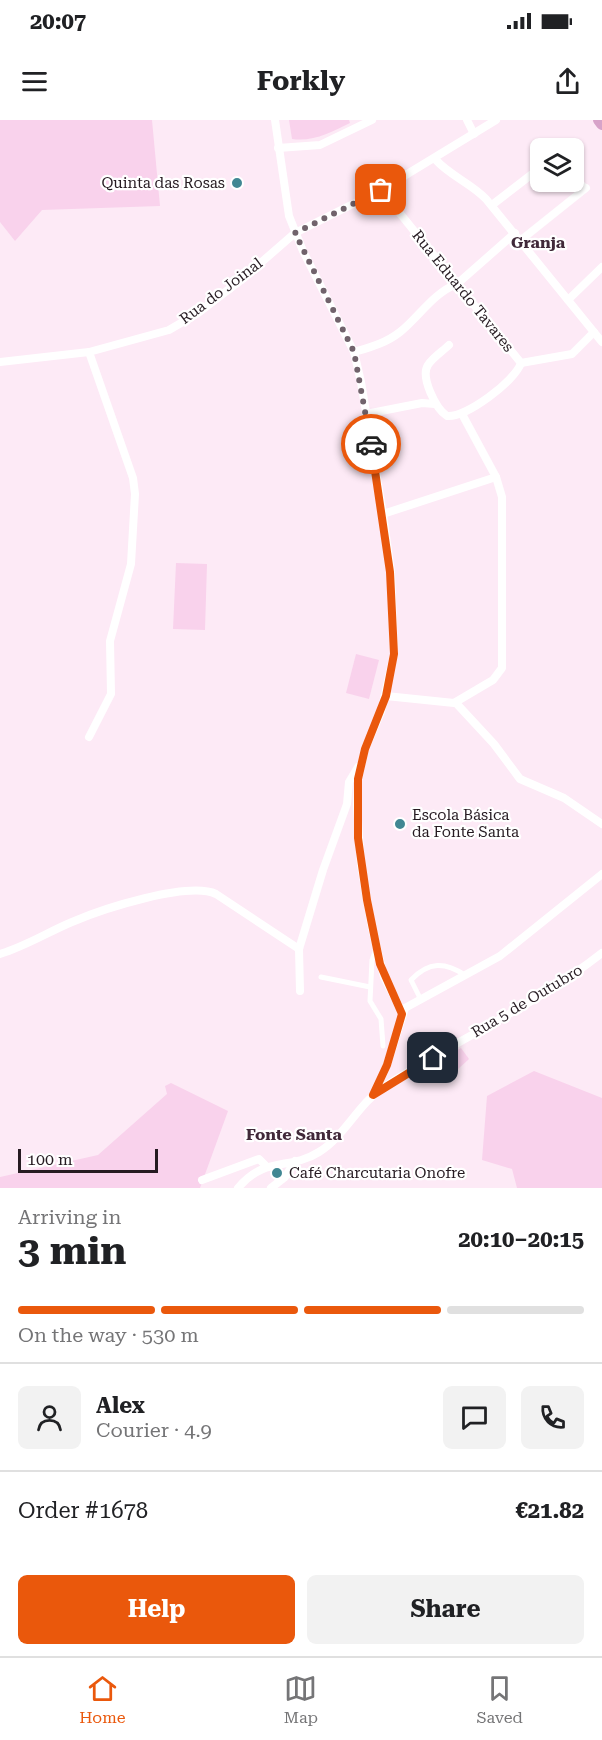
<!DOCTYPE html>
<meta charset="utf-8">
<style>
body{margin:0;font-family:"Roboto Serif",serif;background:#f2f2f2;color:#202124;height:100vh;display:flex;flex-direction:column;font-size:22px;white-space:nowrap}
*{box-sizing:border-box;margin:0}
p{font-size:20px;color:#757577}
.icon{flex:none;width:33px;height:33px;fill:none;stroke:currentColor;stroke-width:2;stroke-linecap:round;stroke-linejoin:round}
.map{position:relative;height:1068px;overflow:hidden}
.side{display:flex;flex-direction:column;background:#fff;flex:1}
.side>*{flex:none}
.buttons{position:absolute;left:530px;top:18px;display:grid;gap:12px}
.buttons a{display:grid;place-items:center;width:54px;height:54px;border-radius:9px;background:#fff;box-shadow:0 2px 4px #0004;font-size:30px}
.scale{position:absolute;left:18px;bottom:15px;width:140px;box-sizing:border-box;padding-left:6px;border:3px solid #261b22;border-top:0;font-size:16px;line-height:21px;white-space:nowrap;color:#261b22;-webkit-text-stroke:4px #fff;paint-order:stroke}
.pin{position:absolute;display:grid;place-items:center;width:51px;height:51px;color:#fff;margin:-26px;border-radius:12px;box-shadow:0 3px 9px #0006}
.courier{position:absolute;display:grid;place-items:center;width:60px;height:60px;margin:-30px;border:4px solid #ea580c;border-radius:50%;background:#fff;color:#222;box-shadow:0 2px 8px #0007}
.head em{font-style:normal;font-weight:700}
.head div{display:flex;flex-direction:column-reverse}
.head{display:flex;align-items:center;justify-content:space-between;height:102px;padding:0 18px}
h1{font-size:39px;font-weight:700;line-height:45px}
.bar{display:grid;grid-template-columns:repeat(4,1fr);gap:9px 6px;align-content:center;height:72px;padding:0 18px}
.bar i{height:8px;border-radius:4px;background:#e0e0e0}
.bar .on{background:#ea580c}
.bar p{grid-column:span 4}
.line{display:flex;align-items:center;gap:15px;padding:0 18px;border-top:2px solid #e0e0e0}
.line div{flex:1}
.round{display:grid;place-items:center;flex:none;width:63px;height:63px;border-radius:9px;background:#f2f2f2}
.button{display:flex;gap:12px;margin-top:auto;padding:12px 18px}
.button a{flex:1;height:69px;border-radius:9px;background:#ea580c;color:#fff;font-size:24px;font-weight:700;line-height:69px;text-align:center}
.button a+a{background:#f2f2f2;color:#202124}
.status{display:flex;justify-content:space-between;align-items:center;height:42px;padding:0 30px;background:#fff;direction:ltr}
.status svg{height:16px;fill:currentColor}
header{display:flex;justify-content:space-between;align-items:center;height:78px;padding:0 18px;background:#fff;font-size:27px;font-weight:700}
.tab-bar{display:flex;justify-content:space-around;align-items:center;height:84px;border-top:2px solid #e0e0e0;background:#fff;font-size:16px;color:#757577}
.tab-bar a{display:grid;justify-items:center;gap:3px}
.tab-bar .on{color:#ea580c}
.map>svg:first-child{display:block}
.green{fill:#f9d2ec}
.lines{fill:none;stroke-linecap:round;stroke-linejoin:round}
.pedestrian{stroke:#fff;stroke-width:5}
.minor{stroke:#fff;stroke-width:8}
.primary{stroke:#d7a3c9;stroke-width:12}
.done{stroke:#71636c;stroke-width:6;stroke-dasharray:0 10.8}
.route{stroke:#ea580c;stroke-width:8}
.poi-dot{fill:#418793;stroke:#fff;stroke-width:2}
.labels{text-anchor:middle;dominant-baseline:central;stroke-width:4.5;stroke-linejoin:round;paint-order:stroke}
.poi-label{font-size:15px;fill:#261b22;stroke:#fff;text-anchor:start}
.street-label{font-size:15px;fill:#261b22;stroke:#fff}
.neighbourhood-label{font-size:16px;font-weight:bold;fill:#402939;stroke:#fff}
</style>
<div class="status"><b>20:07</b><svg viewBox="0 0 49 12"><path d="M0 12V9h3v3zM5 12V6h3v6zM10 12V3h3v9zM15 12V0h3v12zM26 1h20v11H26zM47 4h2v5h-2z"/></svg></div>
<header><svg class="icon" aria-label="menu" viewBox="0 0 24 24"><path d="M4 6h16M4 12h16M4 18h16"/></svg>Forkly<svg class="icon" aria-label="share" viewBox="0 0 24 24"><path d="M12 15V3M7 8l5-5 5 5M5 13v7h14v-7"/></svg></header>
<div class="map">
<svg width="602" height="1068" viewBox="0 0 602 1068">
<rect width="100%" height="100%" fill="#fdeaf6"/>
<!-- green -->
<g class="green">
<polygon points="0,0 152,0 160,86 42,90 15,121 0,102"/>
<path d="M289,0h60l1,3c-19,9 -36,19 -58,16z"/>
<polygon points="176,443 207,444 205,510 173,509"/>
<polygon points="356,534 379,540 369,579 346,573"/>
<polygon points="461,928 469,939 445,961 434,944"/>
<polygon points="534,951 602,978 602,1068 517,1068 512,1049 482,1040 487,976"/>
<polygon points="171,963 228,991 200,1068 0,1068 0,1057 98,1035 167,974 165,966"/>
</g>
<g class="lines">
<!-- pedestrian -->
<g class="pedestrian">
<polyline points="573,52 586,68"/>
<polyline points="376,829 372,840 370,881 381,899 383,926"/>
<polyline points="321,857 370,867"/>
<path d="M420,878l-9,-18c18,-19 34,-18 54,-5"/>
</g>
<!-- minor -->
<g class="minor">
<polyline points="275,0 289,96 303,131 354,232 361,262 383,394 391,452 394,534 381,592 365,629 358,659 357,685 361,745 372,808 384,857 403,894"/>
<polyline points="467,0 474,14"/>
<polyline points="278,28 320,25 372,0"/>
<path d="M435,39c15,17 36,24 51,40l116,143"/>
<path d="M381,70l140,173c-6,18 -55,55 -74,53 -11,-7 -27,-39 -19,-51 5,-8 15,-14 21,-20"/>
<polyline points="492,85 540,48"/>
<polyline points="521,120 586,68"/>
<polyline points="568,180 602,147"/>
<path d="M354,232c17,-5 32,-9 46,-20 19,-15 33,-39 57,-48l58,-51"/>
<polyline points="0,242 89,232 169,210 198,193 241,160 295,113 381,70 496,0"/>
<polyline points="521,243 572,234 594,212"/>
<polyline points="366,294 422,283 435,284"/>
<polyline points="383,394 496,357"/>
<polyline points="386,576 454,583 493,560 502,548 502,377 496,357 462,294"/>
<polyline points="456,583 494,624 520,659 564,678 602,704"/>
<polyline points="89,617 111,574 110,521 131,444 135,374 133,358 89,232"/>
<path d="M0,834c26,-8 48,-22 72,-32 30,-13 116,-41 144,-28l83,55"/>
<polyline points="300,871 299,829 323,750 347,684 349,662 358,647"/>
<polyline points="375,972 387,945 405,888 500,836 602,754"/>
<polyline points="202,1060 259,1039 266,1046"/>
<path d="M238,1068c28,-33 51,-17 81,-36 26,-16 39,-48 65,-65 71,-47 151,-81 218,-134"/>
<polyline points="271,1068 285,1057 295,1041"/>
</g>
<!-- primary -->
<polyline class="primary" points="599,0 602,4"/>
</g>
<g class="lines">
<!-- done -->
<polyline class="done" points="371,324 354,232 295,113 381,70"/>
<!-- route -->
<polyline class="route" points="371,324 390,452 394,534 386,576 365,629 358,659 358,718 367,780 380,844 402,894 387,945 373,975 433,938"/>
</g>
<!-- markers -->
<g class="poi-dot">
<circle cx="237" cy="63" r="6"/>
<circle cx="400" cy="704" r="6"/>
<circle cx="277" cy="1053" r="6"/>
</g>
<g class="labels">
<!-- poi labels -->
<g class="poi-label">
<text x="225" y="63" text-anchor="end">Quinta das Rosas</text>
<text x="412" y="695">Escola Básica<tspan x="412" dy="17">da Fonte Santa</tspan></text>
<text x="289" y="1053">Café Charcutaria Onofre</text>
</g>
<!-- street labels -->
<g class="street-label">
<text transform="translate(221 171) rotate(-37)">Rua do Joinal</text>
<text transform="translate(463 171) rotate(51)">Rua Eduardo Tavares</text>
<text transform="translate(527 881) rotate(-31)">Rua 5 de Outubro</text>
</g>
<!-- neighbourhood labels -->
<g class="neighbourhood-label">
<text x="538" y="122">Granja</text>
<text x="294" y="1014">Fonte Santa</text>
</g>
</g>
</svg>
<div class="buttons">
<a><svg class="icon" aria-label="layers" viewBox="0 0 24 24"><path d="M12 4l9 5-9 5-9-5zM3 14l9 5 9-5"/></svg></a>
</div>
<div class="scale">100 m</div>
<div class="pin" style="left:381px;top:70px;background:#ea580c"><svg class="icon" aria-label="bag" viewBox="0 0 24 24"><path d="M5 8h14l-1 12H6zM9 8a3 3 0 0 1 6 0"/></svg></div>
<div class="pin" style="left:433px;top:938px;background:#1f2937"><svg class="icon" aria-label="home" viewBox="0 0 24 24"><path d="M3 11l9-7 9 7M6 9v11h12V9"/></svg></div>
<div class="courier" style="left:371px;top:324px"><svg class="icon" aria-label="car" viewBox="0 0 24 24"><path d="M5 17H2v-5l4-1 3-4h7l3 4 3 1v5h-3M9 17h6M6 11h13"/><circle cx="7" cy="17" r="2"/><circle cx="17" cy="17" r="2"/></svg></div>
</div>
<section class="side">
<div class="head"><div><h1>3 min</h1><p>Arriving in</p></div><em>20:10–20:15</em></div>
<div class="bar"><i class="on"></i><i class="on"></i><i class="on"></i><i></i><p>On the way · 530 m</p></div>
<div class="line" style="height:108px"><a class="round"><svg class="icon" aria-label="person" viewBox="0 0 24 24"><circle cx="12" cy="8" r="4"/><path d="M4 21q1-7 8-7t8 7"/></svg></a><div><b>Alex</b><p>Courier · 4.9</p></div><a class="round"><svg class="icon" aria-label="chat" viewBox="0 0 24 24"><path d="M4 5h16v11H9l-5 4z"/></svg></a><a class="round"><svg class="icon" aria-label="phone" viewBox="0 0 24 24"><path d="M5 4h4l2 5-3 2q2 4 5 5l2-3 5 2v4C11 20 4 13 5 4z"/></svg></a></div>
<div class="line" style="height:78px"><div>Order #1678</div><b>€21.82</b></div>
<div class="button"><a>Help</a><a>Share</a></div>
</section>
<nav class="tab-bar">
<a class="on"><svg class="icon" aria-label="home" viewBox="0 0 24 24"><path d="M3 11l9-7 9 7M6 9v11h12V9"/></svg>Home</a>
<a><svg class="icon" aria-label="map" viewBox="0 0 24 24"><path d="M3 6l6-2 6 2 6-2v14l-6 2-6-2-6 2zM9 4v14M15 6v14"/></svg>Map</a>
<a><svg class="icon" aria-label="saved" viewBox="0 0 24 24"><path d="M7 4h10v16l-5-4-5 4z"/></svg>Saved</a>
</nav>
